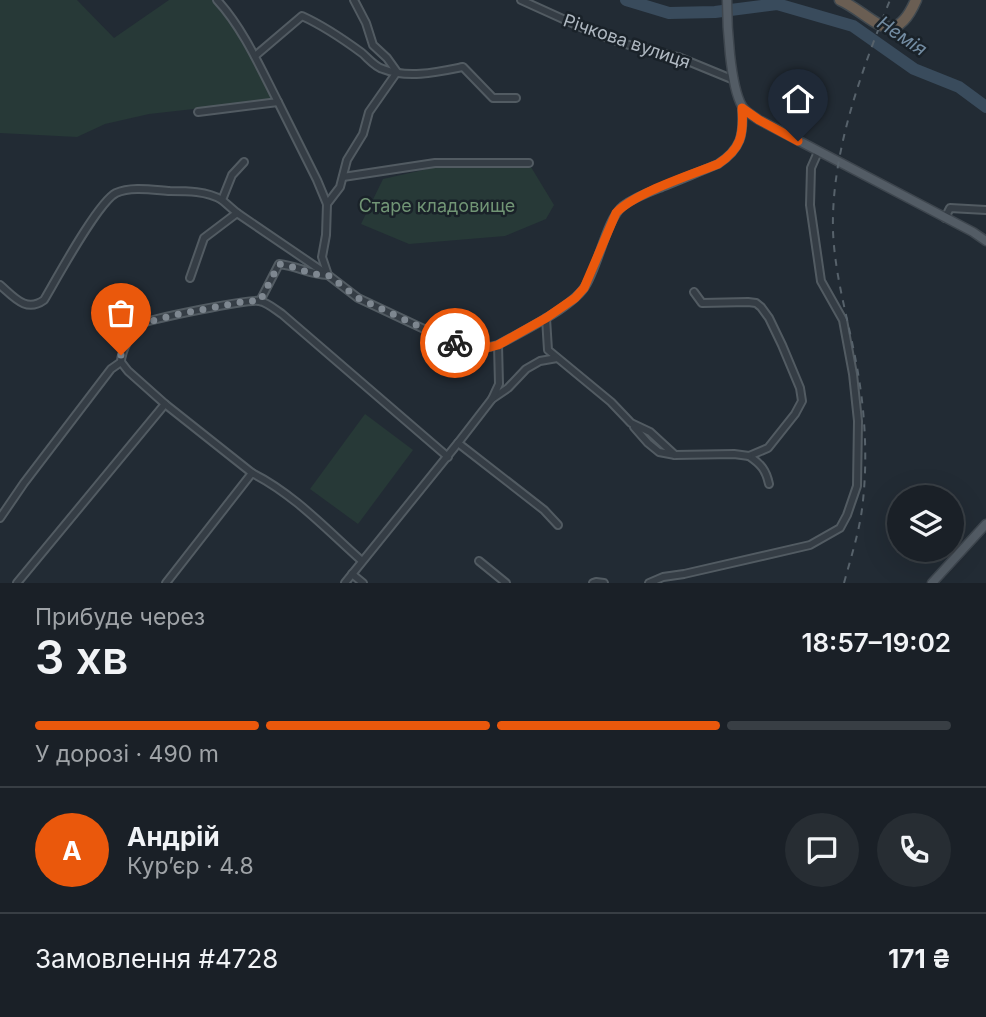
<!DOCTYPE html>
<html lang="uk">
<meta charset="utf-8">
<style>
body{margin:0;font-family:Inter,sans-serif;background:#272d33;color:#f1f3f6;height:100vh;display:flex;flex-direction:column;font-size:26px;white-space:nowrap}
*{box-sizing:border-box;margin:0}
p{font-size:23px;color:#9fa3a7}
.icon{flex:none;width:38px;height:38px;fill:none;stroke:currentColor;stroke-width:2;stroke-linecap:round;stroke-linejoin:round}
.map{position:relative;height:583px;overflow:hidden}
.sheet{display:flex;flex-direction:column;background:#1a2027;flex:1}
.sheet>*{flex:none}
.tools{position:absolute;left:887px;top:485px;display:grid;gap:14px}
.tools a{display:grid;place-items:center;width:77px;height:77px;border-radius:50%;background:#1a2027;box-shadow:0 7px 28px #0002,0 0 0 2px #383e44;font-size:35px}
.pin{position:absolute;display:grid;place-items:center;width:60px;height:60px;color:#fff;margin:-72px -30px;border-radius:50% 50% 50% 0;rotate:-45deg;box-shadow:0 0 7px #0007}
.pin .icon{rotate:45deg}
.courier{position:absolute;display:grid;place-items:center;width:70px;height:70px;margin:-35px;border:5px solid #ea580c;border-radius:50%;background:#fff;color:#222;box-shadow:0 2px 9px #0007}
.head em{font-style:normal;font-weight:600}
.head div{display:flex;flex-direction:column-reverse}
.head{display:flex;align-items:center;justify-content:space-between;height:119px;padding:0 35px}
h1{font-size:46px;font-weight:600;line-height:52px}
.bar{display:grid;grid-template-columns:repeat(4,1fr);gap:10px 7px;align-content:center;height:84px;padding:0 35px}
.bar i{height:9px;border-radius:5px;background:#383e44}
.bar .current{background:#ea580c}
.bar p{grid-column:span 4}
.line{display:flex;align-items:center;gap:18px;padding:0 35px;border-top:2px solid #383e44}
.line div{flex:1}
.round{display:grid;place-items:center;flex:none;width:74px;height:74px;border-radius:37px;background:#272d33}
.map>svg:first-child{display:block}
.green{fill:#273937}
.lines{fill:none;stroke-linecap:round;stroke-linejoin:round}
.river{stroke:#394b5c;stroke-width:12}
.minor-casing{stroke:#525b62;stroke-width:10}
.major-casing{stroke:#3e464e;stroke-width:11}
.highway-casing{stroke:#3f484f;stroke-width:13}
.minor{stroke:#353d45;stroke-width:6}
.major{stroke:#535c65;stroke-width:8}
.highway{stroke:#6a5e53;stroke-width:10}
.rail{stroke:#57626b;stroke-width:2;stroke-dasharray:7 7;stroke-linecap:butt}
.done{stroke:#7e8790;stroke-width:7;stroke-dasharray:0 12.6}
.route{stroke:#ea580c;stroke-width:9}
.labels{text-anchor:middle;dominant-baseline:central;stroke-width:5;stroke-linejoin:round;paint-order:stroke}
.street-label{font-size:18px;fill:#afb8c1;stroke:#1a2229}
.park-label{font-size:18px;fill:#719575;stroke:#1a2229}
.water-label{font-size:19px;font-style:italic;fill:#738ca2;stroke:#1a2229}
</style>
<div class="map">
<svg width="986" height="583" viewBox="0 0 986 583">
<rect width="100%" height="100%" fill="#222b34"/>
<!-- green -->
<g class="green">
<path d="M0,0h77l37,38 55,-38h44c26,29 43,65 60,100l-124,14 -44,10 -28,13 -77,-4z"/>
<polygon points="531,167 554,205 546,219 505,236 409,244 361,224 383,179 432,168"/>
<polygon points="365,414 413,450 358,524 310,489"/>
</g>
<g class="lines">
<!-- river -->
<polyline class="river" points="626,0 669,13 715,12 777,4 853,26 914,69 959,87 986,107"/>
<!-- minor casing -->
<g class="minor-casing">
<g id="minor">
<polyline points="521,0 596,34 632,46 678,57 734,80"/>
<path d="M255,56l47,-40c22,10 41,23 60,37 6,5 13,14 21,16 25,10 55,3 80,-2l30,31h23"/>
<path d="M198,112l80,-10c-17,-33 -35,-74 -61,-102"/>
<polyline points="343,177 435,163 529,163"/>
<polyline points="327,204 340,187 347,160 363,134 369,112 397,72 387,58 373,45 366,23 354,0"/>
<path d="M237,213l91,62 30,23 100,47c15,5 25,4 40,0"/>
<polyline points="945,218 950,208 986,210"/>
<polyline points="190,278 204,238 237,213 222,200 232,175 244,162"/>
<path d="M0,285c14,12 26,28 44,15 13,-22 54,-98 72,-107 15,-7 38,-3 54,-2 17,0 37,0 52,9"/>
<path d="M694,292l8,11 46,-1 8,1 5,4 8,11 13,27 18,43 2,13 -7,13 -27,34 -19,8c12,8 17,14 20,28"/>
<path d="M260,301l19,-37c19,2 29,10 49,11l-6,-18 4,-22 1,-31 -10,-24 -39,-78"/>
<polyline points="546,318 548,350 611,402 631,423 650,432 675,455"/>
<polyline points="557,358 540,361 526,369 508,388 492,399 458,443 544,510 558,525"/>
<path d="M492,399l7,-15 -1,-39c23,-13 71,-36 86,-57 14,-19 22,-69 39,-82 12,-9 26,-14 39,-19 19,-8 37,-15 56,-23 23,-15 26,-29 24,-56"/>
<polyline points="634,427 648,443 659,452 675,455 734,454 749,456"/>
<polyline points="0,518 24,483 111,369 121,362"/>
<path d="M362,561c-35,-31 -68,-67 -110,-88l-87,-69 -37,-33 -7,-9c0,-10 10,-31 20,-38 8,-5 108,-25 118,-23 8,1 17,9 23,13l166,143"/>
<polyline points="479,561 506,583"/>
<polyline points="352,574 363,583"/>
<polyline points="17,583 165,404"/>
<polyline points="166,583 252,473"/>
<polyline points="345,583 458,443"/>
<polyline points="593,583 596,582 604,583"/>
<polyline points="649,583 663,577 684,574 810,545 840,528 847,515 857,486 858,421 853,374 843,320 821,281 810,205 811,168 818,152"/>
</g>
</g>
<!-- major casing -->
<g class="major-casing">
<g id="major">
<path d="M727,0c0,25 3,85 15,106 3,6 12,10 17,14l214,112 13,9"/>
<polyline points="932,583 986,524"/>
</g>
</g>
<!-- highway casing -->
<g class="highway-casing">
<path id="highway" d="M840,0c33,15 53,53 76,0"/>
</g>
<!-- minor -->
<use href="#minor" class="minor"/>
<!-- major -->
<use href="#major" class="major"/>
<!-- highway -->
<use href="#highway" class="highway"/>
<!-- rail -->
<path class="rail" d="M844,583c6,-22 13,-44 17,-67 7,-46 5,-97 -3,-143 -8,-48 -23,-93 -25,-142 -2,-78 28,-159 57,-231"/>
</g>
<g class="lines">
<!-- done -->
<polyline class="done" points="121,355 130,337 141,324 174,315 247,301 260,301 279,264 287,265 313,274 328,275 358,298 455,343"/>
<!-- route -->
<path class="route" d="M455,343l16,6h12l15,-4 48,-27 29,-20 9,-10 32,-75c18,-20 75,-38 102,-49 23,-15 26,-29 24,-56l17,12 39,21"/>
</g>
<g class="labels">
<!-- street labels -->
<g class="street-label">
<text transform="translate(627 41) rotate(19)">Річкова вулиця</text>
</g>
<!-- park labels -->
<g class="park-label">
<text x="437" y="205">Старе кладовище</text>
</g>
<!-- water labels -->
<g class="water-label">
<text transform="translate(902 36) rotate(34)">Немія</text>
</g>
</g>
</svg>
<div class="tools">
<a><svg class="icon" aria-label="layers" viewBox="0 0 24 24"><path d="M12 4l9 5-9 5-9-5zM3 14l9 5 9-5"/></svg></a>
</div>
<div class="pin" style="left:121px;top:355px;background:#ea580c"><svg class="icon" aria-label="bag" viewBox="0 0 24 24"><path d="M5 8h14l-1 12H6zM9 8a3 3 0 0 1 6 0"/></svg></div>
<div class="pin" style="left:798px;top:141px;background:#1f2937"><svg class="icon" aria-label="home" viewBox="0 0 24 24"><path d="M3 11l9-7 9 7M6 9v11h12V9"/></svg></div>
<div class="courier" style="left:455px;top:343px"><svg class="icon" aria-label="bike" viewBox="0 0 24 24"><circle cx="6" cy="16" r="4"/><circle cx="18" cy="16" r="4"/><path d="M6 16l4-8h5l3 8M10 8l3 8H6M13 5h3"/></svg></div>
</div>
<section class="sheet">
<div class="head"><div><h1>3 хв</h1><p>Прибуде через</p></div><em>18:57–19:02</em></div>
<div class="bar"><i class="current"></i><i class="current"></i><i class="current"></i><i></i><p>У дорозі · 490 m</p></div>
<div class="line" style="height:126px"><b class="round" style="background:#ea580c;color:#fff">А</b><div><b>Андрій</b><p>Кур’єр · 4.8</p></div><a class="round"><svg class="icon" aria-label="chat" viewBox="0 0 24 24"><path d="M4 5h16v11H9l-5 4z"/></svg></a><a class="round"><svg class="icon" aria-label="phone" viewBox="0 0 24 24"><path d="M5 4h4l2 5-3 2q2 4 5 5l2-3 5 2v4C11 20 4 13 5 4z"/></svg></a></div>
<div class="line" style="height:91px"><div>Замовлення #4728</div><b>171 ₴</b></div>
</section>
